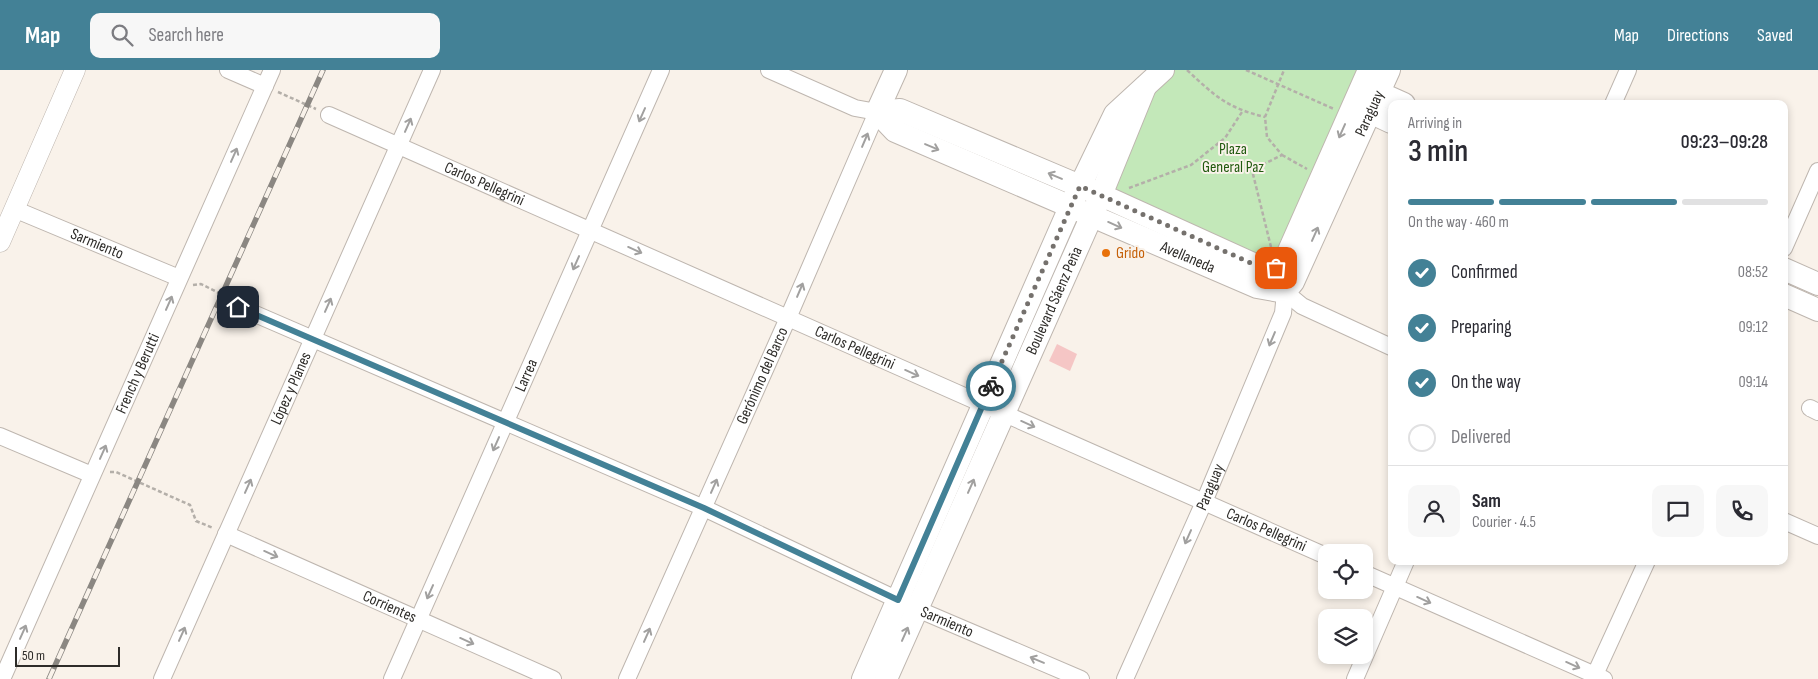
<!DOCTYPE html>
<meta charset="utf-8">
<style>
body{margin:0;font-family:"Sofia Sans Condensed",sans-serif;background:#f7f7f7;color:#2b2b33;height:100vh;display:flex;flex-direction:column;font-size:19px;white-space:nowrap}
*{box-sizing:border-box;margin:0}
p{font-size:16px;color:#7c7c81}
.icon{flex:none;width:28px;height:28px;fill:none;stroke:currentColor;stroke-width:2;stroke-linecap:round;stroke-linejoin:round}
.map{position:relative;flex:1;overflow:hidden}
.drawer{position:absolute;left:1388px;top:30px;width:400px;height:465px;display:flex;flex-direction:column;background:#fff;border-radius:10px;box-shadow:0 2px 8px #0003}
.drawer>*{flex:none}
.tools{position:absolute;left:1318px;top:474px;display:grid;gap:10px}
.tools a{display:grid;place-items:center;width:55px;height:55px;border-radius:10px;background:#fff;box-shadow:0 2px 8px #0003;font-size:25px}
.scale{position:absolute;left:15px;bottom:12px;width:105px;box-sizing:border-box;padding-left:5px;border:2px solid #2e2c29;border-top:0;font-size:14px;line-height:18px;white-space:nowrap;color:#2e2c29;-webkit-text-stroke:4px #f9f2ea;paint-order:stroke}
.pin{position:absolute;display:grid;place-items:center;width:42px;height:42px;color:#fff;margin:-21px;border-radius:10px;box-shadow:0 2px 8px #0006}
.courier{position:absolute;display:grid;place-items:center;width:50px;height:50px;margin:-25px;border:4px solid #438196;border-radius:50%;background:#fff;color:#222;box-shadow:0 1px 6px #0007}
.headline em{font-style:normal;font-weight:600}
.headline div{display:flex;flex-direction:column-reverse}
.headline{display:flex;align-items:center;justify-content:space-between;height:85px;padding:0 20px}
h1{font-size:32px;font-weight:600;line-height:38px}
.bar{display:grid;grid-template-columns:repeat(4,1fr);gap:8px 5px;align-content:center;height:60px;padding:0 20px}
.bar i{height:6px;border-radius:4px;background:#e1e1e2}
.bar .active{background:#438196}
.bar p{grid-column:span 4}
.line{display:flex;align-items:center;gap:12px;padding:0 20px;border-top:1px solid #e1e1e2}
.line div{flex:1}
.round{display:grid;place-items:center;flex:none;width:52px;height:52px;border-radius:10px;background:#f7f7f7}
ol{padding:0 20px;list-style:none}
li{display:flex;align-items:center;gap:15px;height:55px}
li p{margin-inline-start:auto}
li .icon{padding:5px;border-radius:50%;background:#438196;color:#fff;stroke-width:4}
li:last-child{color:#7c7c81}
li i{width:28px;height:28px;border:2px solid #e1e1e2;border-radius:50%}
header{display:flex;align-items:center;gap:30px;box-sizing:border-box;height:70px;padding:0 25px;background:#438196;color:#fff}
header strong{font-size:24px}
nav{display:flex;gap:28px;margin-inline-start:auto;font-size:18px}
.search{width:350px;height:45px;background:#f7f7f7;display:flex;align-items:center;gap:12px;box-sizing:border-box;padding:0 18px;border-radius:10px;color:#7c7c81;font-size:19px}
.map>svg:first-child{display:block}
.green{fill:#c3e8b9}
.building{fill:#f5c6c5}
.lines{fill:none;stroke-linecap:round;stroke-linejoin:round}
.minor-casing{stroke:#beb6af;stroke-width:18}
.tertiary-casing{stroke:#beb6af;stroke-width:21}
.secondary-casing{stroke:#beb6af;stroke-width:24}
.path{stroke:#b4afa9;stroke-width:2.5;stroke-dasharray:4 2.5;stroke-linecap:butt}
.minor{stroke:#fff;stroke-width:16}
.tertiary{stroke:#fff;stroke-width:20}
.secondary{stroke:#fff;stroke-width:22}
.rail-casing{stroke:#8b8782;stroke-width:5.5}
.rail{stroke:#f9f2ea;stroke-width:4;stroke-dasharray:11;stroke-linecap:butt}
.oneway{stroke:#a1a09f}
.done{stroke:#75716d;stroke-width:5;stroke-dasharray:0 9}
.route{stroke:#438196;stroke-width:6}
.food-dot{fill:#e8710a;stroke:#f9f2ea;stroke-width:2}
.labels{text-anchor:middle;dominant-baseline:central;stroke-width:4;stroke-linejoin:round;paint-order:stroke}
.street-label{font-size:16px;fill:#2e2c29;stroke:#f9f2ea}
.park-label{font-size:16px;fill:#215a0f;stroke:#f9f2ea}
.food-label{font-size:16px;fill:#c56008;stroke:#f9f2ea;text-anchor:start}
</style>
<header>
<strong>Map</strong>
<div class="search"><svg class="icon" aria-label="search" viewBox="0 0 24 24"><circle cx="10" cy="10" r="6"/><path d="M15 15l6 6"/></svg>Search here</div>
<nav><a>Map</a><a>Directions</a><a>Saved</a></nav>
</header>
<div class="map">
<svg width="1818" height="609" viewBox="0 0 1818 609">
<rect width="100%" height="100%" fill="#f9f2ea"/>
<!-- green -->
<polygon class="green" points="1163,0 1369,0 1276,198 1101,125"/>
<!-- building -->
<polygon class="building" points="1057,274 1077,284 1070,301 1049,291"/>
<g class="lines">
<!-- minor casing -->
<g class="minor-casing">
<g id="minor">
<polyline points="228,0 265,16"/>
<polyline points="1613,34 1628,0"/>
<path id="s1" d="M329,45l997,441"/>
<path id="s2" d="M14,139l165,69"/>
<polyline points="1784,178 1818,101"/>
<polyline points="1285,222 1302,236 1391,277"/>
<path id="s3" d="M239,237l465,201 213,101 164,70"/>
<polyline points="1810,338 1818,342"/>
<polyline points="0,366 92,405"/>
<polyline points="1784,451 1818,466"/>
<path id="s4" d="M226,464l327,145"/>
<polyline points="1364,503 1604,609"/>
<path id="s5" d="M3,607l269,-607"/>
<path id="s6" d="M162,609l270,-609"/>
<path id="s7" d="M392,609l269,-609"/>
<path id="s8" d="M627,609l161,-361 89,-206 -22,-4 -86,-38"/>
<path id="s9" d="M1125,609l79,-177 79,-189 2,-21"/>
<polyline points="1355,609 1406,491"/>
<polyline points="1593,609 1647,491"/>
</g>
</g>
<!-- tertiary casing -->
<g class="tertiary-casing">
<polyline id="tertiary" points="0,172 75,0"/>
</g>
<!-- secondary casing -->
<g class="secondary-casing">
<g id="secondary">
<polyline points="1366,17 1404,34"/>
<polyline points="1357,36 1391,52"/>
<path id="s10" d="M877,42l18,19 362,156 28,5"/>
<polyline points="877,42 900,40 1101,125 1264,199 1276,198"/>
<polyline points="877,42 896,0"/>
<polyline points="1276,198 1288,183 1369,0"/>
<polyline points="1784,199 1818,214"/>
<path id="s11" d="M1285,222l8,-10 96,-212"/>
<polyline points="1784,225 1818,240"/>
<polyline points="863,609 1071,135 1115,44 1163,0"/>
<path id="s12" d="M886,609l215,-484 44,-108"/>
</g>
</g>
<!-- path -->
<g class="path">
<path d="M1187,0c28,26 40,38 78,47"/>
<polyline points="1246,0 1334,39"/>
<polyline points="278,22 316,39"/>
<polyline points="1282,85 1307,99"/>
<polyline points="1129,118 1191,95 1225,68 1242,42"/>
<polyline points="1271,177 1252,100 1282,85 1267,67 1265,47 1284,0"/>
<polyline points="193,215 201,214 229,228"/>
<polyline points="110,402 116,402 190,435 196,451 213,458"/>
</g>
<!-- minor -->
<use href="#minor" class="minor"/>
<!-- tertiary -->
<use href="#tertiary" class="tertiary"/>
<!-- secondary -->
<use href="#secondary" class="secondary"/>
<!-- rail casing -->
<g class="rail-casing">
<polyline id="rail" points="49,609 323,0"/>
</g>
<!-- rail -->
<use href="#rail" class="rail"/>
</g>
<!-- one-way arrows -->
<defs><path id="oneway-shaft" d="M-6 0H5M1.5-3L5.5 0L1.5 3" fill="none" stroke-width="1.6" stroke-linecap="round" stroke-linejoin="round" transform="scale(1.25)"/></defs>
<g class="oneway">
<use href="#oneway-shaft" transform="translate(642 45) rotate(114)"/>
<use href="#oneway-shaft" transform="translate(408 55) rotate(-66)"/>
<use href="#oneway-shaft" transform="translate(1342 61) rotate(114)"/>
<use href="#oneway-shaft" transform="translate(865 70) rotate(-67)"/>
<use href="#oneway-shaft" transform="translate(932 77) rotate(23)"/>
<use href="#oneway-shaft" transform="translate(234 85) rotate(-66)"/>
<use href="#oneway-shaft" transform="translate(1055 106) rotate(-157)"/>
<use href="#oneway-shaft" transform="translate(1115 155) rotate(24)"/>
<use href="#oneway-shaft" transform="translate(1315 164) rotate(-66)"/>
<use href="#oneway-shaft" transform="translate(635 180) rotate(24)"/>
<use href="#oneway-shaft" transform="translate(576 193) rotate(114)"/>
<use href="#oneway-shaft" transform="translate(800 220) rotate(-67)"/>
<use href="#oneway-shaft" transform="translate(169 233) rotate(-66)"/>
<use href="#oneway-shaft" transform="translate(328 235) rotate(-66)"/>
<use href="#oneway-shaft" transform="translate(1272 269) rotate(113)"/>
<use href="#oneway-shaft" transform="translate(912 303) rotate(24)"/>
<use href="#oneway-shaft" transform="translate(1028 354) rotate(24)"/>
<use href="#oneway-shaft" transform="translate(496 374) rotate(114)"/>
<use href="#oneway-shaft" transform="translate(103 382) rotate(-66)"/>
<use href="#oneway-shaft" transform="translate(248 416) rotate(-66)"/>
<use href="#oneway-shaft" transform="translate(714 416) rotate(-66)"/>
<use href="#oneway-shaft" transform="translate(971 416) rotate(-66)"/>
<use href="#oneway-shaft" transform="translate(1188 467) rotate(114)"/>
<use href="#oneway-shaft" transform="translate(271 484) rotate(24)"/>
<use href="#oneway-shaft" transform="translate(430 522) rotate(114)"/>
<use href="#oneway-shaft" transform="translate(1424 530) rotate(24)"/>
<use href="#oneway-shaft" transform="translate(23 562) rotate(-66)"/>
<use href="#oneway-shaft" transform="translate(182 564) rotate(-66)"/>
<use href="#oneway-shaft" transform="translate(905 564) rotate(-66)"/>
<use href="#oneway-shaft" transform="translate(647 565) rotate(-66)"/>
<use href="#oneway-shaft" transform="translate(467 571) rotate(24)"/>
<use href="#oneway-shaft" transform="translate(1037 590) rotate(-157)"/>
<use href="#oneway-shaft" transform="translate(1573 595) rotate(24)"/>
</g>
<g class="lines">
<!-- done -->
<polyline class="done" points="991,316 1080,116 1264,199 1276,198"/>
<!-- route -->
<polyline class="route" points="238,237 704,438 898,530 991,316"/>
</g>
<!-- markers -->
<circle class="food-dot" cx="1106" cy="183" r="5"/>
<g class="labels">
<!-- street labels -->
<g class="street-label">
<text stroke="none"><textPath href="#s11" startOffset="198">Paraguay</textPath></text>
<text stroke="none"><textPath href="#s1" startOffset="170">Carlos Pellegrini</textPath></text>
<text stroke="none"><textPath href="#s2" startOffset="90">Sarmiento</textPath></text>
<text stroke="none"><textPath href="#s10" startOffset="345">Avellaneda</textPath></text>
<text stroke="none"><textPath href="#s12" startOffset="414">Boulevard Sáenz Peña</textPath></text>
<text stroke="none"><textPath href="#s1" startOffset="575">Carlos Pellegrini</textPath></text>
<text stroke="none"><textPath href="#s5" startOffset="332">French y Berutti</textPath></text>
<text stroke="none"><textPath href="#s7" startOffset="332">Larrea</textPath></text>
<text stroke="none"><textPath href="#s8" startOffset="332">Gerónimo del Barco</textPath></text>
<text stroke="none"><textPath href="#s6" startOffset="318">López y Planes</textPath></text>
<text stroke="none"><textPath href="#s9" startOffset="210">Paraguay</textPath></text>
<text stroke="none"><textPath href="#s1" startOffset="1025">Carlos Pellegrini</textPath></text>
<text stroke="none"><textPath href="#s4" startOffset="179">Corrientes</textPath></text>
<text stroke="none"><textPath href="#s3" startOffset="775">Sarmiento</textPath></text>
</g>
<!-- park labels -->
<g class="park-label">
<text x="1233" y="79">Plaza<tspan x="1233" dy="18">General Paz</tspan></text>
</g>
<!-- food labels -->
<g class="food-label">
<text x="1116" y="183">Grido</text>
</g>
</g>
</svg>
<div class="tools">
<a><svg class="icon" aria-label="locate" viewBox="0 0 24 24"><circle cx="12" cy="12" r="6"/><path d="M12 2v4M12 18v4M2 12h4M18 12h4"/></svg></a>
<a><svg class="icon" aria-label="layers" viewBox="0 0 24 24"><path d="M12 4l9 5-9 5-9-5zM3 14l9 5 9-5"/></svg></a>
</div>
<div class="scale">50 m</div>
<div class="pin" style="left:1276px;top:198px;background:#ea580c"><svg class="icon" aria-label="bag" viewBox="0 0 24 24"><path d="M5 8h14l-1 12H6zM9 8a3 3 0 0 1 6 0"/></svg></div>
<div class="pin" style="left:238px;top:237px;background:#1f2937"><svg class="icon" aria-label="home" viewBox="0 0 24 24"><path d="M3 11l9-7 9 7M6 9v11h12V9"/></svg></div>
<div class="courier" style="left:991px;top:316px"><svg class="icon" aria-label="bike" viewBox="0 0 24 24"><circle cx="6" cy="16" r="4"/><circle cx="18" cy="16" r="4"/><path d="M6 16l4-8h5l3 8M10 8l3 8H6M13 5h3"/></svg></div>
<section class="drawer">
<div class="headline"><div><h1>3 min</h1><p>Arriving in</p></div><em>09:23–09:28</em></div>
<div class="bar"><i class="active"></i><i class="active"></i><i class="active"></i><i></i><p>On the way · 460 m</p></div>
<ol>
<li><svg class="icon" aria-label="check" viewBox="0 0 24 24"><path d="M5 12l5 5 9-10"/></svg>Confirmed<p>08:52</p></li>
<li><svg class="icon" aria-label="check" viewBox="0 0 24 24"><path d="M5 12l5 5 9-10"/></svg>Preparing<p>09:12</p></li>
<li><svg class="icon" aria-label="check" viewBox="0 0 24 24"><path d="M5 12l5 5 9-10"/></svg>On the way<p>09:14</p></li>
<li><i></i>Delivered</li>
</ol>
<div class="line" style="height:90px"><a class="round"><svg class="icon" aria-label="person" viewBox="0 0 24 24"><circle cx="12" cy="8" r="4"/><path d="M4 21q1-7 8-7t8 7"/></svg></a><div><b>Sam</b><p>Courier · 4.5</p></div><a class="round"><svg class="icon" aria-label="chat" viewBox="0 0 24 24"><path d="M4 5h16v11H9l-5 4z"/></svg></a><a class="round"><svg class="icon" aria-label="phone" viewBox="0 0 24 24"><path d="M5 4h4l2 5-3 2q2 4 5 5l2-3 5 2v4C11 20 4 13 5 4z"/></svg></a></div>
</section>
</div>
